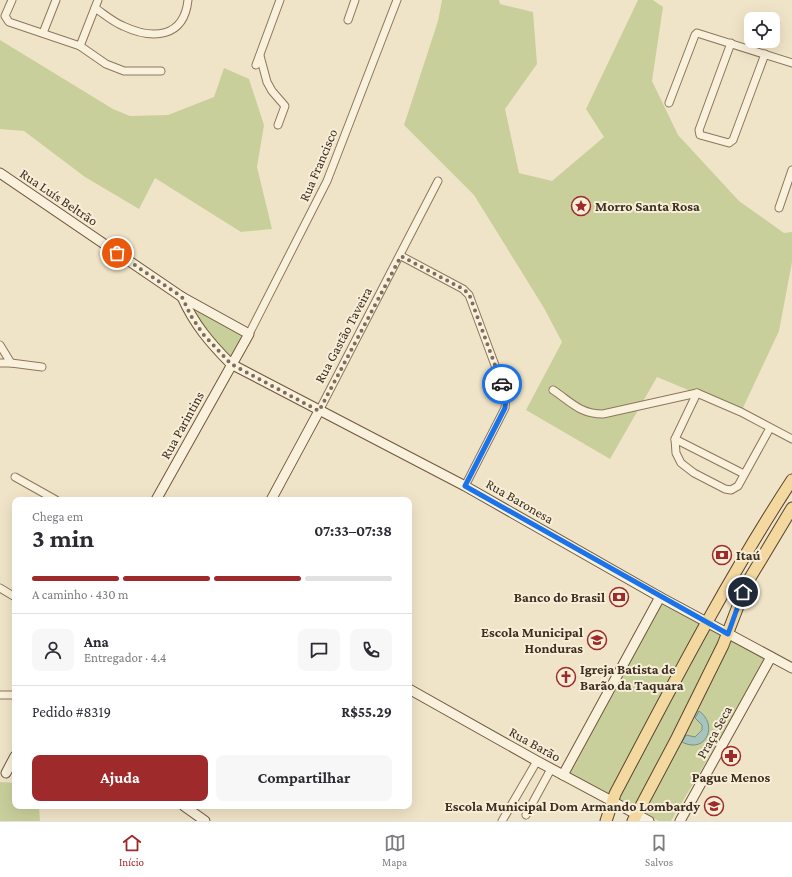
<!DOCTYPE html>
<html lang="pt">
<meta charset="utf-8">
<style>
body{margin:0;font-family:"Crimson Pro",serif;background:#f7f7f7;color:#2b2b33;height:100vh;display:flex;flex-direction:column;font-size:15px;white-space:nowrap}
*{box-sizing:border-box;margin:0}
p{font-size:13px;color:#7c7c81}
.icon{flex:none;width:22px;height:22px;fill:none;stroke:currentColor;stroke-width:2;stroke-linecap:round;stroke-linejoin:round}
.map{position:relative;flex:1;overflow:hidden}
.panel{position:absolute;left:12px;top:497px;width:400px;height:312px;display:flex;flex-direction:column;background:#fff;border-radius:8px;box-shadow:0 4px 16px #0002}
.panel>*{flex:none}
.controls{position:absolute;left:744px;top:12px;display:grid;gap:8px}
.controls a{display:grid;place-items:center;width:36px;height:36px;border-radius:8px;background:#fff;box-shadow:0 4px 16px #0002;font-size:20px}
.pin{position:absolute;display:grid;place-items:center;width:34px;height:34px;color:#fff;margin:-17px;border:2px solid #fff;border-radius:50%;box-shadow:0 1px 4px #0007}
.courier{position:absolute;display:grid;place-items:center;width:40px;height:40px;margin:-20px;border:3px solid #1a73e8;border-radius:50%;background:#fff;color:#222;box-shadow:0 1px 5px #0007}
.overview em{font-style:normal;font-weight:700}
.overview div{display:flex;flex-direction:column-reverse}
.overview{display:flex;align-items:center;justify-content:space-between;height:68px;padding:0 20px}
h1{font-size:26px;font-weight:700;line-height:30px}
.bar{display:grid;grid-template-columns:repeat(4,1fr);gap:6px 4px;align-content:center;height:48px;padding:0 20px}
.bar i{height:5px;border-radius:3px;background:#e1e1e2}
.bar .current{background:#9e2a2b}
.bar p{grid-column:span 4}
.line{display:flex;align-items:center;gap:10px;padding:0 20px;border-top:1px solid #e1e1e2}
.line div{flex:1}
.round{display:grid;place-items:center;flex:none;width:42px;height:42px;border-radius:8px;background:#f7f7f7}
.cta{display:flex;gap:8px;margin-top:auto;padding:8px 20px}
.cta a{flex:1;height:46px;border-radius:8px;background:#9e2a2b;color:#fff;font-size:16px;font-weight:700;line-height:46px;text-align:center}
.cta a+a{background:#f7f7f7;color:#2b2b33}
.dock{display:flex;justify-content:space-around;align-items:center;height:56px;border-top:1px solid #e1e1e2;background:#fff;font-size:11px;color:#7c7c81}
.dock a{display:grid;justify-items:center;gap:2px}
.dock .current{color:#9e2a2b}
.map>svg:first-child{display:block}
.green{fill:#c9cf9b}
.water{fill:#a9c4bc;stroke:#6f938a}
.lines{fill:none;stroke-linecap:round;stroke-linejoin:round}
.street-casing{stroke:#8d765c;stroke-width:9}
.secondary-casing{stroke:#6f573f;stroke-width:11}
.primary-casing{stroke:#5b4430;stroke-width:13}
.street{stroke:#faf1dc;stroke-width:7}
.secondary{stroke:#faf1dc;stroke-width:9}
.primary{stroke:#f3d9a0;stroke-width:11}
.done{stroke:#7c6e5b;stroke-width:4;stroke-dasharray:0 7.2}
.route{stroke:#1a73e8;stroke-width:5}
.labels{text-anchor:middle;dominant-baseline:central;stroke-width:4;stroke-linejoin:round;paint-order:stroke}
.street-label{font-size:14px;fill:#3d2e20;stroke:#f7eed8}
.poi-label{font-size:14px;font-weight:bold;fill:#3d2e20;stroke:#f7eed8;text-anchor:start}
</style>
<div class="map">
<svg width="792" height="821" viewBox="0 0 792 821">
<rect width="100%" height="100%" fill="#f0e4c8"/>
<!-- green -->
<g class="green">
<polygon points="442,0 499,0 500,4 533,12 537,64 505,109 519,173 552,181 604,137 586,109 638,0 653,0 663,7 652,81 678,135 739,201 784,233 792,232 792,262 779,331 741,412 657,377 610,459 526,410 562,342 544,308 474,195 404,125 438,21"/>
<polygon points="0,40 113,109 130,116 168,115 214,97 224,68 249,79 264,125 257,167 272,229 241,232 155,178 139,209 85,177 24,131 0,129"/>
<polygon points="182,297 249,334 231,364"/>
<polygon points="662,602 713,631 767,659 671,821 659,821 568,776"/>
<polygon points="0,782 15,783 15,806 39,806 40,821 0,821"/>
</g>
<!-- water -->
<path class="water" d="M699,711c19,13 8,42 -15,32l-2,-1 4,-7 9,2 7,-7v-5l-7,-7z"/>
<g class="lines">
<!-- street casing -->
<g class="street-casing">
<g id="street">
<polyline points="12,0 5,16 9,22 80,46 106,64 124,71 161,71"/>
<path d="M95,8c9,6 18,14 28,18 30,14 61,12 65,-26"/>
<polyline points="348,20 355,0"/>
<polyline points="43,33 56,0"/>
<polyline points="731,43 699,130 700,135 729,143 733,140 765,54"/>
<polyline points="80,46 98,0"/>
<polyline points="260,56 267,82 272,91 285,106 278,125"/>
<polyline points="256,65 280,0"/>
<polyline points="669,103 695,35 697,33 792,63"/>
<polyline points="779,208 792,170"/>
<polyline points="401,256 463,289 469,295 506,395 505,408 465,486"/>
<polyline points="249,334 327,181 397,0"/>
<polyline points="0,345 11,363 0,363"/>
<polyline points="11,363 42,367"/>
<path d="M553,390c18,12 27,24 50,24l94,-21 44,19 51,27"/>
<polyline points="697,393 675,439 676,453 681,463 694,473 725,489 731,490 738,486 770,428"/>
<polyline points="319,411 438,181"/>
<polyline points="675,439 744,474"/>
<polyline points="15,477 56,500"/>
<polyline points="0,588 15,597"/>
<polyline points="0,695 15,695"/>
<polyline points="526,815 551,769"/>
<polyline points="502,821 537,761"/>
</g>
</g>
<!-- secondary casing -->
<g class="secondary-casing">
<g id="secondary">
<polyline points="0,173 182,297 249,334 156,500"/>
<path d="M182,297c12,27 28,46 49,67l234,122 195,111 132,71"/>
<polyline points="271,500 319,411"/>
<polyline points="409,689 537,761 649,821"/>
<polyline points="6,773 15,756"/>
<polyline points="563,775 660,597"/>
<polyline points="184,806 205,821"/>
<polyline points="680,821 771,657"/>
</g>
</g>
<!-- primary casing -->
<g class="primary-casing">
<g id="primary">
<path d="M606,821l9,-27c56,-106 111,-213 177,-314"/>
<polyline points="633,821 677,738 723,645 747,583 792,508"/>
</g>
</g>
<!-- street -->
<use href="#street" class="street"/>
<!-- secondary -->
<use href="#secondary" class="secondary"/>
<!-- primary -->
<use href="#primary" class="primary"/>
</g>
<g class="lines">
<!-- done -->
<polyline class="done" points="117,253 182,297 191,316 203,334 231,364 319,411 401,256 463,289 469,294 502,384"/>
<!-- route -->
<polyline class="route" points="502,384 506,395 505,408 465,486 728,634 743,592"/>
</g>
<!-- icons -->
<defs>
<g id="sight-ring" transform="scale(1)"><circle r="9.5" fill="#f7eed8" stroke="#9e2a2b" stroke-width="1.5"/><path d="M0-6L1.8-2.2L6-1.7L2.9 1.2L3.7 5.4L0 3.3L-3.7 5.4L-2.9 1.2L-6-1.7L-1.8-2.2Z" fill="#9e2a2b"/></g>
<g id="bank-ring" transform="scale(1)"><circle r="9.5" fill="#f7eed8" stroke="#9e2a2b" stroke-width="1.5"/><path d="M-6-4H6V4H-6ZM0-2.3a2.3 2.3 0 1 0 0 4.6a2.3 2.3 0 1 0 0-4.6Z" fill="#9e2a2b"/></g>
<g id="school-ring" transform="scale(1)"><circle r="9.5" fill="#f7eed8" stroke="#9e2a2b" stroke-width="1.5"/><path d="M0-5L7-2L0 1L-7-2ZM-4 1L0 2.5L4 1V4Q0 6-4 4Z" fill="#9e2a2b"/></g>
<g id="church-ring" transform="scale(1)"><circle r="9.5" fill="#f7eed8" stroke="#9e2a2b" stroke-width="1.5"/><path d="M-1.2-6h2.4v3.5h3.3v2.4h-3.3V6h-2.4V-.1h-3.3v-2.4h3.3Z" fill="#9e2a2b"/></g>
<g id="pharmacy-ring" transform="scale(1)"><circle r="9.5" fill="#f7eed8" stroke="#9e2a2b" stroke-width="1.5"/><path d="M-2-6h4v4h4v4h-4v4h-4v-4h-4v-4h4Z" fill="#9e2a2b"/></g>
</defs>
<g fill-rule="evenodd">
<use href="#sight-ring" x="581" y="206"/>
<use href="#bank-ring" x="722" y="555"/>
<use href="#bank-ring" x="619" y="597"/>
<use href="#school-ring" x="597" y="640"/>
<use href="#church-ring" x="566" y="677"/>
<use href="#pharmacy-ring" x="731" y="756"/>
<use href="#school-ring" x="714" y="806"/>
</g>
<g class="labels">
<!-- street labels -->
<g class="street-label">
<text transform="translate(318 165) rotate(-67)">Rua Francisco</text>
<text transform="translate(59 197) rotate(34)">Rua Luís Beltrão</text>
<text transform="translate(343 335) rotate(-62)">Rua Gastão Taveira</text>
<text transform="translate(182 425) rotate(-61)">Rua Parintins</text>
<text transform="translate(520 501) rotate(30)">Rua Baronesa</text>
<text transform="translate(714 732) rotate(-61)">Praça Seca</text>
<text transform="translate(535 744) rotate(29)">Rua Barão</text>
</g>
<!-- poi labels -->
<g class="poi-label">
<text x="595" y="206">Morro Santa Rosa</text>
<text x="736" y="555">Itaú</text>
<text x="605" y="597" text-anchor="end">Banco do Brasil</text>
<text x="583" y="632" text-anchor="end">Escola Municipal<tspan x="583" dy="16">Honduras</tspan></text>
<text x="580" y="669">Igreja Batista de<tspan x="580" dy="16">Barão da Taquara</tspan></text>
<text x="731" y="777" text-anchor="middle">Pague Menos</text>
<text x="700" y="806" text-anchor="end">Escola Municipal Dom Armando Lombardy</text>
</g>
</g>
</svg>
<div class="controls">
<a><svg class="icon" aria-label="locate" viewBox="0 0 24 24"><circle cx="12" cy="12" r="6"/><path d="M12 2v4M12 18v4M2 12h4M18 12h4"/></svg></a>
</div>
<div class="pin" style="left:117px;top:253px;background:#ea580c"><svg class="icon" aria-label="bag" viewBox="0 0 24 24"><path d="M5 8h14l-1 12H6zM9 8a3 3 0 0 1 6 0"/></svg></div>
<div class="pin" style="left:743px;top:592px;background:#1f2937"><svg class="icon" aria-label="home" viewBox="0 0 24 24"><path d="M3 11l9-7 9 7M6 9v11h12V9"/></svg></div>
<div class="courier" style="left:502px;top:384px"><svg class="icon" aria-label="car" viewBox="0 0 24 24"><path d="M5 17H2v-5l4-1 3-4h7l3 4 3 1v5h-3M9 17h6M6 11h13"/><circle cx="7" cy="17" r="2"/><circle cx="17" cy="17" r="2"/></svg></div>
<section class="panel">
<div class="overview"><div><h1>3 min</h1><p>Chega em</p></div><em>07:33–07:38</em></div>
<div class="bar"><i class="current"></i><i class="current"></i><i class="current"></i><i></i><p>A caminho · 430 m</p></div>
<div class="line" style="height:72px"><a class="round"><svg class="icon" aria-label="person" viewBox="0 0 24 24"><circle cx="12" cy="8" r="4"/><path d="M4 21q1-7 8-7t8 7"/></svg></a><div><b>Ana</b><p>Entregador · 4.4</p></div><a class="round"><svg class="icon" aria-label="chat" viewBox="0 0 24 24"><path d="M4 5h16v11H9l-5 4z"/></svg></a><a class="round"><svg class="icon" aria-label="phone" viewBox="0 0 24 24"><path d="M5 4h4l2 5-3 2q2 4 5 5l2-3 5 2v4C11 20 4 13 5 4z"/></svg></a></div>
<div class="line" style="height:52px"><div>Pedido #8319</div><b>R$55.29</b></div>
<div class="cta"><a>Ajuda</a><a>Compartilhar</a></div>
</section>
</div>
<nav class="dock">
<a class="current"><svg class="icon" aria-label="home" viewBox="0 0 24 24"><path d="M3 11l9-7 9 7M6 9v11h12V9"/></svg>Início</a>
<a><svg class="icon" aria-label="map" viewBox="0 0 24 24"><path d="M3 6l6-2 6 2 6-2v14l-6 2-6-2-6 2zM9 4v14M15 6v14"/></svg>Mapa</a>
<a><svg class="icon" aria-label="saved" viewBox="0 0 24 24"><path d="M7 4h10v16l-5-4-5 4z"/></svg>Salvos</a>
</nav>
